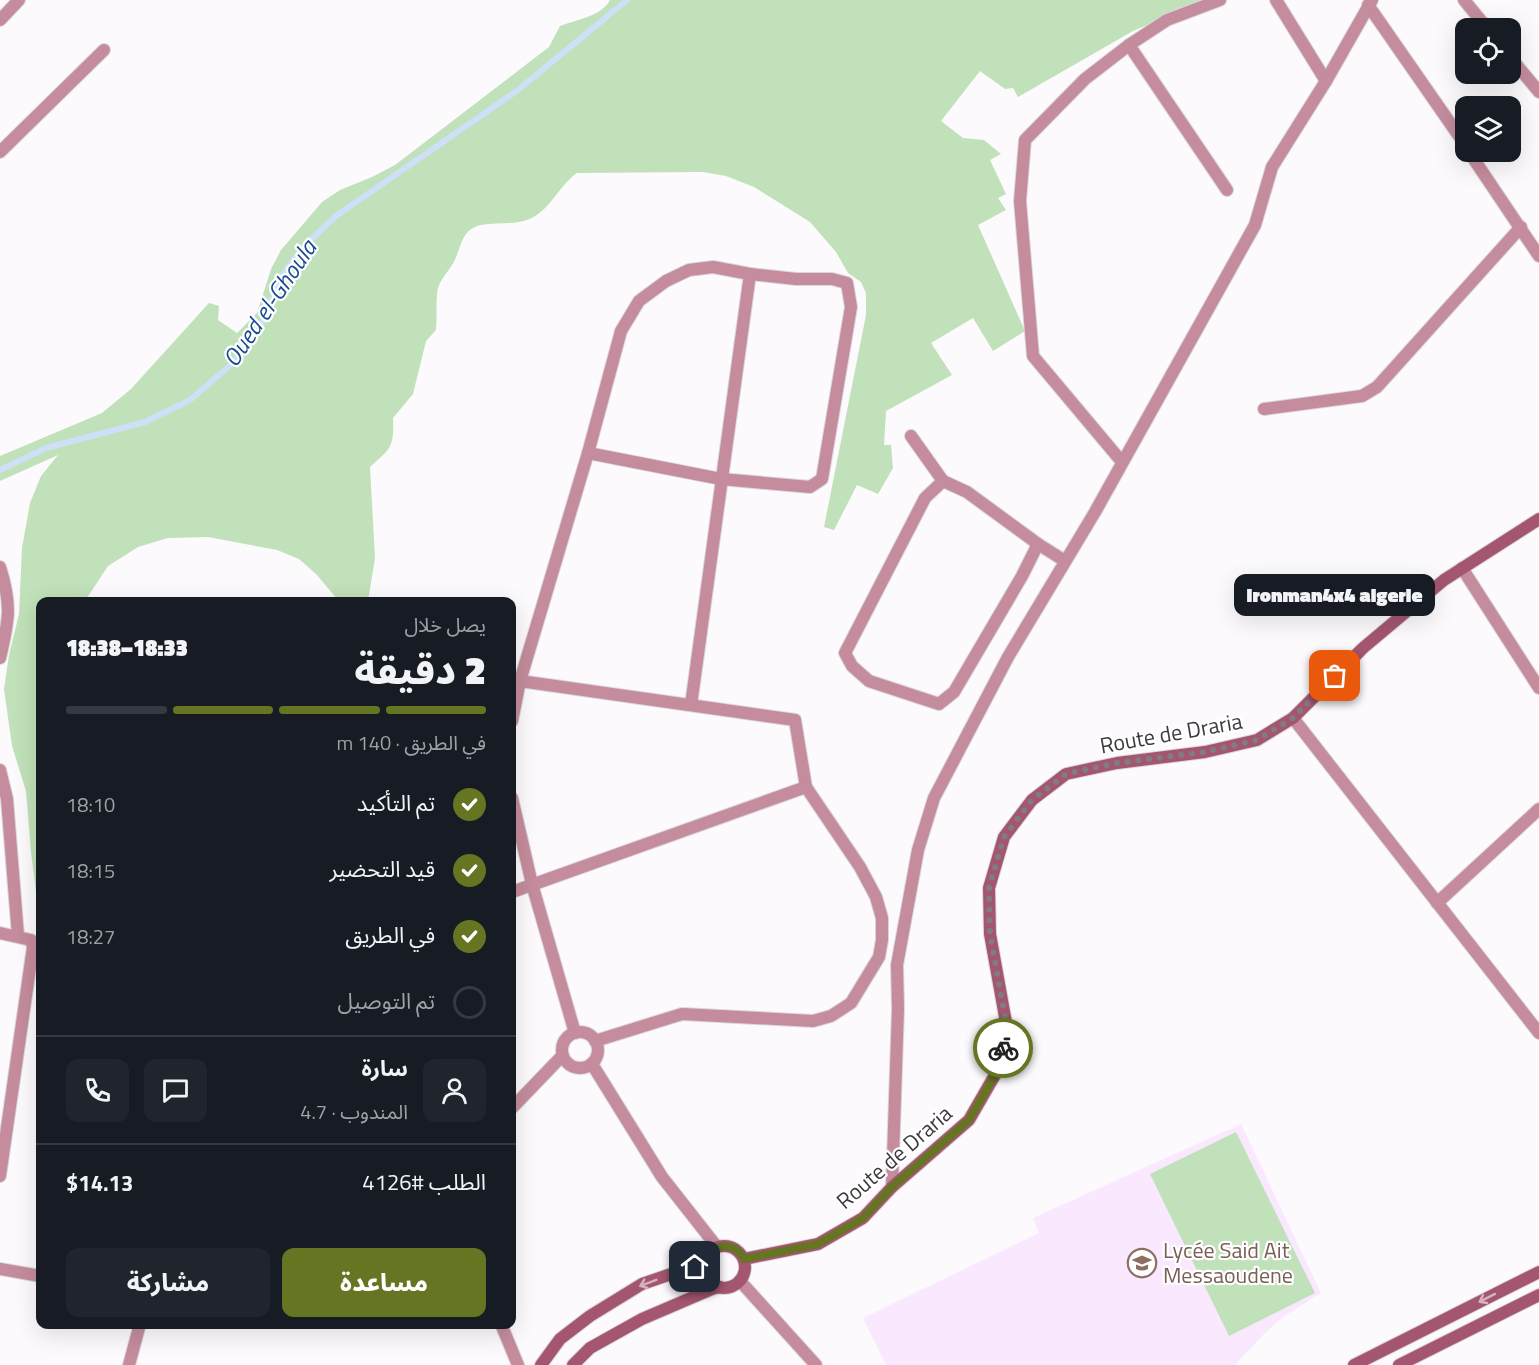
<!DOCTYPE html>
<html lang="ar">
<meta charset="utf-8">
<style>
body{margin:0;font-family:"Titillium Web","Noto Sans Arabic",sans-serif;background:#20242c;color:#f1f3f6;direction:rtl;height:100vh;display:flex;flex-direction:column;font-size:22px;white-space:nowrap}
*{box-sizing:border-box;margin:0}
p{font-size:20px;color:#9ea1a6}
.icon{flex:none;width:33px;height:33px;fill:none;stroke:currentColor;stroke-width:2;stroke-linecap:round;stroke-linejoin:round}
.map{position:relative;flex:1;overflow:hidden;direction:ltr}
.details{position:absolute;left:36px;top:597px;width:480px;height:732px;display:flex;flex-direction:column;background:#171b24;border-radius:12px;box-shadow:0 6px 24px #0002;direction:rtl}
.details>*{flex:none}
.tools{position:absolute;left:1455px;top:18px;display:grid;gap:12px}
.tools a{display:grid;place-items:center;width:66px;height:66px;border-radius:12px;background:#171b24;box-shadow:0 6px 24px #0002;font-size:30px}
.pin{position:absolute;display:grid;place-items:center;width:51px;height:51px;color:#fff;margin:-26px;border-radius:12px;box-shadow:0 3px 9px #0006}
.courier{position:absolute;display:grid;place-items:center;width:60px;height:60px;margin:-30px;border:4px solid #667522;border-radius:50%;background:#fff;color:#222;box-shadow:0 2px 8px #0007}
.bubble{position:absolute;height:42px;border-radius:12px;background:#171b24;box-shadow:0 6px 24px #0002;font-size:20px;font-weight:800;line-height:42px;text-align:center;direction:rtl}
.summary em{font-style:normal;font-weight:800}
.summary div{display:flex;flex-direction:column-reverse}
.summary{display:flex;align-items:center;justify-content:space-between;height:102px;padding:0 30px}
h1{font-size:39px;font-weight:800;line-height:45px}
.bar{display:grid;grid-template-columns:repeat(4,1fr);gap:9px 6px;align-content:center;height:72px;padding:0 30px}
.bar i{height:8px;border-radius:4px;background:#363941}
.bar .selected{background:#667522}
.bar p{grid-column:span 4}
.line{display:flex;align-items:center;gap:15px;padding:0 30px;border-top:2px solid #363941}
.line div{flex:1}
.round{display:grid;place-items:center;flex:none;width:63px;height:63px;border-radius:12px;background:#20242c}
ol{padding:0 30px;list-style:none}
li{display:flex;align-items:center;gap:18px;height:66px}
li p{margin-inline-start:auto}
li .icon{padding:6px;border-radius:50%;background:#667522;color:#fff;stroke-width:4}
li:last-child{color:#9ea1a6}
li i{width:33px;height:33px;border:3px solid #363941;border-radius:50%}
.action{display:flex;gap:12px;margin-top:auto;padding:12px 30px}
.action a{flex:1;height:69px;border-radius:12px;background:#667522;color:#fff;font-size:24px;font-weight:800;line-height:69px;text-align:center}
.action a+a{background:#20242c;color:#f1f3f6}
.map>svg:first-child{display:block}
.built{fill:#f9e8fe}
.green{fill:#c0e1b9}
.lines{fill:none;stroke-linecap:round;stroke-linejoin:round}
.stream{stroke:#cedff8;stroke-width:6}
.street-casing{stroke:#dad7db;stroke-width:14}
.secondary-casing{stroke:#dad7db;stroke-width:14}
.street{stroke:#c48c9c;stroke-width:12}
.secondary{stroke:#a4556f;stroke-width:12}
.oneway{stroke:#d6b2be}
.done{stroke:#807d82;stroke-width:6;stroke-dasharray:0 10.8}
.route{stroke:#667522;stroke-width:8}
.labels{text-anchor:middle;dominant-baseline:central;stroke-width:4.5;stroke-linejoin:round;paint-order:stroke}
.street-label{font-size:22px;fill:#3e393f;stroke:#fff}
.education-label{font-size:22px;fill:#785e54;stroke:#fff;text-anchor:start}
.water-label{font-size:24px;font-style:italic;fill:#184a91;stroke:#fff}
</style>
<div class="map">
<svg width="1539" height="1365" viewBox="0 0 1539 1365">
<rect width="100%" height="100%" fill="#fcfafd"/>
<!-- built -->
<polygon class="built" points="1241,1124 1321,1293 1283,1317 1263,1335 1235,1365 886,1365 863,1318 1039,1233 1033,1218"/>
<!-- green -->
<g class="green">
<path d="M610,0h597l-74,31 -115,66 -5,-9 -8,1 -25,-18 -39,50 22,17 21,2 17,14 -11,6 16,34 -8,4 8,12 -28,15 47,106 -32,20 -20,-33 -42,25 21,32 -66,36 -2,34h7l2,23 -15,26 -21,-9 -23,45 -10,-3 42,-212v-22l-5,-11 -13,-9 -12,-21 -26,-30 -56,-35 -28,-11 -23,-4 -126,1c-19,13 -27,39 -50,47 -14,5 -31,2 -46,5 -22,5 -19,25 -29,40 -6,10 -13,15 -15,28 -1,12 0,25 -1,37l-10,11 -13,53 -20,24c1,30 -2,30 -23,49l5,91 -7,43h-29l-23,-27 -17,-15 -22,-9 -69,-13 -40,1 -30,9 -30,19 -23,35 -45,1v301l-4,-11 -5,-40 -5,-61 -14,-45 -8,-57 5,-34 10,-41 3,-66 8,-45 11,-27 17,-21 -58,26v-25l102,-43 29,-24 78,-86 10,3 -1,14 19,13 20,-20 14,-44 10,-19 41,-48 18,-12 32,-13 23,-12 154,-118 11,-21c16,-6 42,-10 50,-26z"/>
<polygon points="1236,1132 1315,1293 1229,1336 1150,1174"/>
</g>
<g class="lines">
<!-- stream -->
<polyline class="stream" points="0,470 46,448 145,422 190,400 234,362 263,321 283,274 303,247 336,216 518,90 627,0"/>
<!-- street casing -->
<g class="street-casing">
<g id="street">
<polyline points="1220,0 1167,20 1129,45 1227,190"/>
<polyline points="1276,0 1326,81"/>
<polyline points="1464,0 1487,28"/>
<polyline points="1368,5 1466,146"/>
<polyline points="0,20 19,0"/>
<polyline points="1510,57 1539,92"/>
<polyline points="0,152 104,50"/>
<polyline points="1469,152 1539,256"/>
<polyline points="1264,409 1362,396 1377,387 1521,227"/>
<polyline points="911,436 943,481 967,492 1038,544 1065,561"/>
<polyline points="588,453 721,479 810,487 822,479 851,307 847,283 832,279 796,279 750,274"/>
<polyline points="1122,462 1033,356 1020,201 1025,140 1085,79 1129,45"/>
<polyline points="943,481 925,498 845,653 852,666 869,681 939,704 954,692 1022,576 1038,544"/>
<path d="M0,567c12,38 9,53 0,91"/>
<polyline points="1462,568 1539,688"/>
<polyline points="520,681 795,720 806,787 860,867 876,897 882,918 882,940 879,957 851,1003 831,1016 813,1021 682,1014 595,1041"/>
<polyline points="1293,718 1539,1033"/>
<polyline points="512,721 520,681 588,453 621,331 639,301 666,281 689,270 713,267 750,274 691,705"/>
<polyline points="0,770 7,799 18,936"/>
<polyline points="512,798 532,884 575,1033"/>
<polyline points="512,892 806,787"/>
<polyline points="1437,903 1539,809"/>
<polyline points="0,933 31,940 33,947 0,1176"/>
<circle cx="580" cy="1050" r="18"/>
<polyline points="592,1064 662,1177 717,1247"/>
<polyline points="512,1108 562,1056"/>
<polyline points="892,1187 898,1009 897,965 918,850 934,798 1008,657 1095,512 1255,225 1272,167 1326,81 1372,0"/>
<polyline points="0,1269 40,1276"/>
<polyline points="740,1281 816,1365"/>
<polyline points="501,1324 518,1365"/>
<polyline points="129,1365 140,1324"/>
</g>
</g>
<!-- secondary casing -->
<g class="secondary-casing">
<g id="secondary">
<circle cx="724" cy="1267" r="21"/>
<polyline points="744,1259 818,1244 863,1218 892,1187 969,1120 999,1068 1007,1028 990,934 989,888 1004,837 1032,800 1066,774 1117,763 1205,752 1257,740 1293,718 1363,648 1444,580 1539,519"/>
<polyline points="541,1365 560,1339 590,1316 642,1284 703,1263"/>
<polyline points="573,1365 590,1348 642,1319 712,1289 720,1287"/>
<polyline points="1354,1365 1539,1272"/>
<polyline points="1399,1365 1539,1295"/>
</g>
</g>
<!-- street -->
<use href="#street" class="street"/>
<!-- secondary -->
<use href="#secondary" class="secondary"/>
</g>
<!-- one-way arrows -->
<defs><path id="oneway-shaft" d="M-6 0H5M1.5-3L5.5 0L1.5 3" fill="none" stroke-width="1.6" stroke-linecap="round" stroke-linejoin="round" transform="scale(1.5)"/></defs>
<g class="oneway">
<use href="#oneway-shaft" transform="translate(648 1283) rotate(159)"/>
<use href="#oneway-shaft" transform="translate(1487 1298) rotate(153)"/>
</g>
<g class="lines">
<!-- done -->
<polyline class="done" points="1003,1048 1007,1028 990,934 989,888 1004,837 1032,800 1066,774 1117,763 1205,752 1257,740 1293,718 1335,676"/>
<!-- route -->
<path class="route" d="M695,1267l8,-4c8,-20 31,-23 41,-4l74,-15 45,-26 29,-31 77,-67 30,-52 4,-20"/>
</g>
<!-- icons -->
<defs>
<g id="school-ring" transform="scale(1.5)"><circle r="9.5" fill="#fff" stroke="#8d6e63" stroke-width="1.5"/><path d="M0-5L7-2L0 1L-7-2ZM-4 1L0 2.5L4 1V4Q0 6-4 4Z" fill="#8d6e63"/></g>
</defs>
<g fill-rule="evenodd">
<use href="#school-ring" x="1142" y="1263"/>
</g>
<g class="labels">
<!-- street labels -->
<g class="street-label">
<text transform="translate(1171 733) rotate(-10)">Route de Draria</text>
<text transform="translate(894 1157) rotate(-41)">Route de Draria</text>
</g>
<!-- education labels -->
<g class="education-label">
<text x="1163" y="1250">Lycée Said Ait<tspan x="1163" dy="25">Messaoudene</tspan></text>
</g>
<!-- water labels -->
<g class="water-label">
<text transform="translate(269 303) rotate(-56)">Oued el-Ghoula</text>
</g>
</g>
</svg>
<div class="tools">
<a><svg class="icon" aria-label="locate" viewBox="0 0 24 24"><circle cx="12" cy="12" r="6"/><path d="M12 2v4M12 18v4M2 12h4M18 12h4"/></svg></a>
<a><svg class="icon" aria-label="layers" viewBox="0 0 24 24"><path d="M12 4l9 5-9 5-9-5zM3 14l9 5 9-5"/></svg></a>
</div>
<div class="pin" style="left:1335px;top:676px;background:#ea580c"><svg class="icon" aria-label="bag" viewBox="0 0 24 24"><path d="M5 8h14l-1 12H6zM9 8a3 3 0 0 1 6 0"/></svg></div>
<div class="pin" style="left:695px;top:1267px;background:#1f2937"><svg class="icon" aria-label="home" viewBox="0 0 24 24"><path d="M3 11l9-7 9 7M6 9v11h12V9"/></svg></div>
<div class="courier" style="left:1003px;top:1048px"><svg class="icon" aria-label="bike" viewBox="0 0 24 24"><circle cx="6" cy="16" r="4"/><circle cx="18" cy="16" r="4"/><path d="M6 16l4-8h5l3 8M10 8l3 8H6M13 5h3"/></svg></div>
<div class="bubble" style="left:1234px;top:574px;width:201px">Ironman4x4 algerie</div>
<section class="details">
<div class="summary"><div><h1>2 دقيقة</h1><p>يصل خلال</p></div><em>18:33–18:38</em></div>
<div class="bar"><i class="selected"></i><i class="selected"></i><i class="selected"></i><i></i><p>في الطريق · 140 m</p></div>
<ol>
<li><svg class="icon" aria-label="check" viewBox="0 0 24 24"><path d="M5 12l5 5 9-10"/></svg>تم التأكيد<p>18:10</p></li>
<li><svg class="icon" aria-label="check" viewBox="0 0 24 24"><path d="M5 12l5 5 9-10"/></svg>قيد التحضير<p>18:15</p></li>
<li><svg class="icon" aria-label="check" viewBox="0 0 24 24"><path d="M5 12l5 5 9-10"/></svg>في الطريق<p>18:27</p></li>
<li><i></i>تم التوصيل</li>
</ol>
<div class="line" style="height:108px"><a class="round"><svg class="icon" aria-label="person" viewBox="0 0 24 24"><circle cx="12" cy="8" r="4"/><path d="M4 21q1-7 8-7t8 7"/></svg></a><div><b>سارة</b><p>المندوب · 4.7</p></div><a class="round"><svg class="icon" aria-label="chat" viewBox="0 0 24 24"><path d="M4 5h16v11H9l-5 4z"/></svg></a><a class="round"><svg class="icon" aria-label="phone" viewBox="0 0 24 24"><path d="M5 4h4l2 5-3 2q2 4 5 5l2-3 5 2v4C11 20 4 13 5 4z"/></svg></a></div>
<div class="line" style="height:78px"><div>الطلب #4126</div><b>$14.13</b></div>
<div class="action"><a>مساعدة</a><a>مشاركة</a></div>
</section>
</div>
